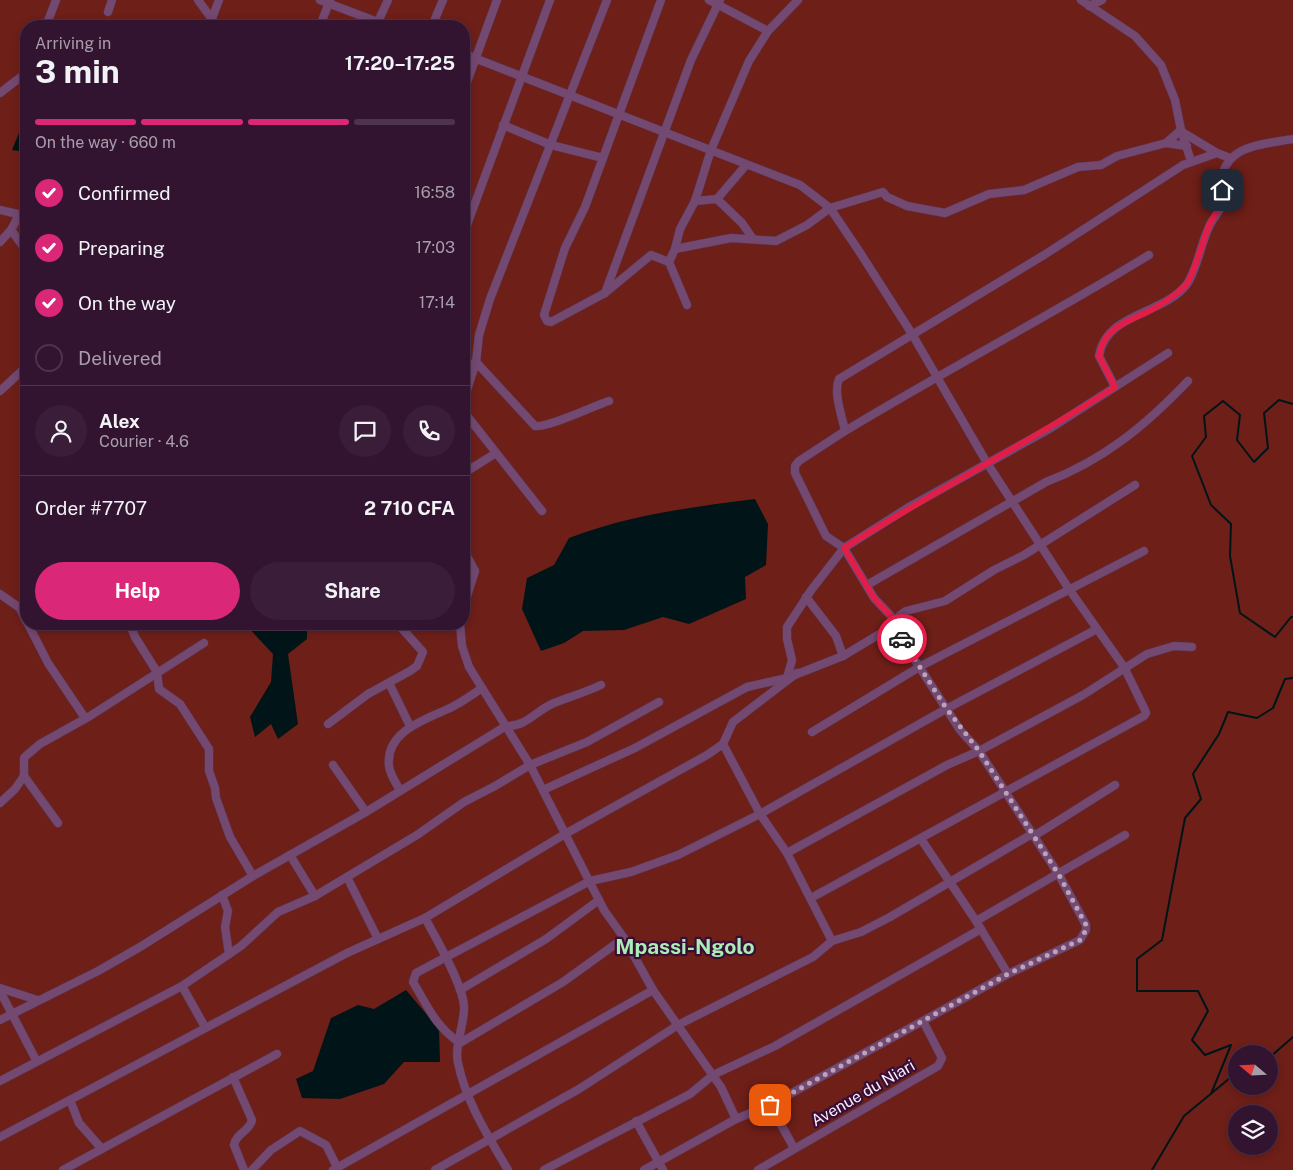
<!DOCTYPE html>
<meta charset="utf-8">
<style>
body{margin:0;font-family:"Public Sans",sans-serif;background:#3a1d39;color:#f1f3f6;height:100vh;display:flex;flex-direction:column;font-size:19px;white-space:nowrap}
*{box-sizing:border-box;margin:0}
p{font-size:16px;color:#a89eab}
.icon{flex:none;width:28px;height:28px;fill:none;stroke:currentColor;stroke-width:2;stroke-linecap:round;stroke-linejoin:round}
.map{position:relative;flex:1;overflow:hidden}
.panel{position:absolute;left:20px;top:20px;width:450px;height:610px;display:flex;flex-direction:column;background:#321431;border-radius:20px;box-shadow:0 2px 8px #0003,0 0 0 1px #4d334d}
.panel>*{flex:none}
.needle{width:32px;rotate:289deg}
.fabs{position:absolute;left:1228px;top:1045px;display:grid;gap:10px}
.fabs a{display:grid;place-items:center;width:50px;height:50px;border-radius:50%;background:#321431;box-shadow:0 2px 8px #0003,0 0 0 1px #4d334d;font-size:25px}
.pin{position:absolute;display:grid;place-items:center;width:42px;height:42px;color:#fff;margin:-21px;border-radius:10px;box-shadow:0 2px 8px #0006}
.courier{position:absolute;display:grid;place-items:center;width:50px;height:50px;margin:-25px;border:4px solid #e11d48;border-radius:50%;background:#fff;color:#222;box-shadow:0 1px 6px #0007}
.overview em{font-style:normal;font-weight:700}
.overview div{display:flex;flex-direction:column-reverse}
.overview{display:flex;align-items:center;justify-content:space-between;height:85px;padding:0 15px}
h1{font-size:32px;font-weight:700;line-height:38px}
.bar{display:grid;grid-template-columns:repeat(4,1fr);gap:8px 5px;align-content:center;height:60px;padding:0 15px}
.bar i{height:6px;border-radius:4px;background:#4d334d}
.bar .current{background:#db2777}
.bar p{grid-column:span 4}
.line{display:flex;align-items:center;gap:12px;padding:0 15px;border-top:1px solid #4d334d}
.line div{flex:1}
.round{display:grid;place-items:center;flex:none;width:52px;height:52px;border-radius:26px;background:#3a1d39}
ol{padding:0 15px;list-style:none}
li{display:flex;align-items:center;gap:15px;height:55px}
li p{margin-inline-start:auto}
li .icon{padding:5px;border-radius:50%;background:#db2777;color:#fff;stroke-width:4}
li:last-child{color:#a89eab}
li i{width:28px;height:28px;border:2px solid #4d334d;border-radius:50%}
.primary-button{display:flex;gap:10px;margin-top:auto;padding:10px 15px}
.primary-button a{flex:1;height:58px;border-radius:30px;background:#db2777;color:#fff;font-size:20px;font-weight:700;line-height:58px;text-align:center}
.primary-button a+a{background:#3a1d39;color:#f1f3f6}
.map>svg:first-child{display:block}
.green{fill:#6d1f18;fill-rule:evenodd}
.water{fill:#011518}
.lines{fill:none;stroke-linecap:round;stroke-linejoin:round}
.stream{stroke:#011518;stroke-width:2}
.minor-casing{stroke:#5a3a5a;stroke-width:9}
.minor{stroke:#734871;stroke-width:8}
.done{stroke:#bba3ba;stroke-width:5;stroke-dasharray:0 9}
.route{stroke:#e11d48;stroke-width:6}
.labels{text-anchor:middle;dominant-baseline:central;stroke-width:4.5;stroke-linejoin:round;paint-order:stroke}
.street-label{font-size:16px;fill:#fcedfb;stroke:#370f36}
.district-label{font-size:21px;font-weight:bold;fill:#acedb6;stroke:#370f36}
</style>
<div class="map">
<svg width="1293" height="1170" viewBox="0 0 1293 1170">
<rect width="100%" height="100%" fill="#421a41"/>
<!-- green -->
<path class="green" d="M0,0h1293v1170h-1293zM26,26h438v598h-438zM1236,1054h33v32h-33zM1236,1114h33v32h-33z"/>
<!-- water -->
<g class="water">
<polygon points="26,128 26,152 12,150 19,133"/>
<path d="M755,499l13,25 -2,41 -21,12 1,22 -57,25 -26,-7 -39,13 -41,1 -19,12 -23,8 -19,-42 5,-31 27,-13 15,-27c60,-23 123,-31 186,-39z"/>
<polygon points="245,624 307,624 307,639 288,654 298,724 278,739 271,724 255,737 250,717 271,682 273,654"/>
<polygon points="406,990 439,1029 440,1062 404,1062 384,1084 340,1099 302,1098 296,1079 313,1071 331,1018 358,1005 374,1009"/>
</g>
<g class="lines">
<!-- stream -->
<g class="stream">
<polyline points="1293,404 1279,400 1264,413 1268,448 1254,462 1237,440 1240,415 1223,401 1204,416 1206,437 1192,456 1211,505 1231,524 1230,556 1240,613 1275,637 1291,617 1293,617"/>
<polyline points="1269,1058 1293,1037"/>
<polyline points="1211,1094 1231,1045 1205,1055 1192,1040 1208,1011 1198,991 1137,991 1137,959 1162,940 1185,818 1201,799 1193,774 1219,734 1228,712 1257,718 1273,708 1285,679 1293,678"/>
<polyline points="1152,1170 1184,1116 1236,1073"/>
</g>
<!-- minor casing -->
<g class="minor-casing">
<g id="minor">
<polyline points="198,0 217,26"/>
<polyline points="320,0 388,26"/>
<polyline points="661,0 585,207 565,248 544,315 547,321 551,322 605,293 651,255 669,262 687,305"/>
<polyline points="709,0 768,31"/>
<polyline points="1081,0 1135,36 1161,65 1175,100 1181,130 1191,161"/>
<polyline points="1089,6 1102,0"/>
<polyline points="108,12 112,0"/>
<polyline points="46,26 56,0"/>
<polyline points="209,26 219,0"/>
<polyline points="320,26 330,0"/>
<polyline points="376,26 388,0"/>
<polyline points="432,26 443,0"/>
<polyline points="464,54 800,185 830,208 859,251 912,334 987,463 1069,589 1124,667 1144,708 1146,713 1144,716 811,898"/>
<polyline points="464,90 497,0"/>
<polyline points="0,93 26,73"/>
<polyline points="503,125 551,145 603,158"/>
<polyline points="1182,132 1217,153 1230,158"/>
<polyline points="1166,143 1181,130"/>
<polyline points="717,199 742,223 753,239"/>
<polyline points="695,201 711,150 749,61 768,31 798,0"/>
<polyline points="0,210 26,216"/>
<polyline points="11,230 26,250"/>
<polyline points="464,233 550,0"/>
<polyline points="0,242 11,230 19,215"/>
<polyline points="675,249 731,238 776,241 807,225 830,208 883,192 887,197 907,206 945,213 989,194 1024,190 1078,167 1101,165 1117,156 1166,143 1187,146"/>
<polyline points="669,262 675,249 680,229 695,201 717,199 746,165"/>
<polyline points="605,293 691,60 720,0"/>
<path d="M464,368l12,-6 59,64c13,2 58,-20 74,-25"/>
<path d="M1115,387l-16,-31c7,-44 65,-41 88,-72 10,-14 14,-41 22,-57 4,-10 13,-16 14,-27 0,-8 -2,-15 -1,-23 6,-33 44,-33 71,-38"/>
<polyline points="0,391 26,367"/>
<polyline points="464,399 476,362 479,335 490,299 607,0"/>
<polyline points="464,412 542,511"/>
<path d="M845,431c101,-61 204,-115 304,-176"/>
<polyline points="464,473 496,453"/>
<polyline points="464,497 464,522"/>
<polyline points="464,551 475,571 464,605"/>
<path d="M867,585l179,-103c58,-22 100,-57 142,-101"/>
<polyline points="0,594 20,608 26,621"/>
<polyline points="806,597 836,636 843,656"/>
<polyline points="28,624 48,663 85,718"/>
<polyline points="130,624 135,637 157,672 159,689 180,704 209,749 209,771 215,788 216,798 230,837 253,876"/>
<polyline points="460,624 462,646 469,667 530,765 604,910 624,938 653,990 721,1087 736,1119"/>
<polyline points="787,678 792,660 787,639 787,627 812,589 844,548 909,507 1051,428 1168,353"/>
<polyline points="389,683 410,726"/>
<polyline points="328,724 368,694 410,671 417,666 423,652 398,624"/>
<polyline points="812,732 921,666 1144,551"/>
<polyline points="723,744 760,814 787,853"/>
<polyline points="333,765 366,812"/>
<path d="M400,790c-4,-7 -10,-15 -11,-24 -4,-36 39,-47 63,-59 10,-5 20,-12 30,-19"/>
<polyline points="543,790 635,748 747,687 787,678 843,656 893,626 899,616 906,611 945,601 994,570 1024,555 1135,485"/>
<polyline points="0,803 15,789 24,776"/>
<polyline points="58,823 24,776 24,758 27,755 40,744 90,716 204,643"/>
<polyline points="921,839 976,921 1008,974"/>
<polyline points="290,855 315,896"/>
<polyline points="347,877 378,939"/>
<polyline points="222,895 228,911 225,927 229,954"/>
<path d="M425,918c11,20 38,67 39,88 1,18 -10,39 -6,57 8,39 30,73 50,107"/>
<polyline points="976,921 1125,835"/>
<polyline points="832,941 787,853 947,765 979,751 1083,695 1147,654 1174,646 1192,647"/>
<polyline points="182,986 205,1027"/>
<polyline points="0,988 37,1000"/>
<polyline points="460,990 546,939 599,900"/>
<polyline points="0,991 36,1060"/>
<path d="M0,1020l98,-49 42,-24 113,-71 113,-64 140,-86c22,0 29,-15 48,-23 16,-6 32,-11 47,-18"/>
<path d="M460,1043c-24,-16 -32,-36 -47,-61l3,-9 174,-92 41,-9 47,-17 82,-41 186,-105 151,-80"/>
<polyline points="460,1043 563,982 624,938"/>
<path d="M233,1077l19,43c-2,11 -16,13 -18,25l10,25"/>
<polyline points="0,1081 182,986 241,946 278,912 315,896 417,835 464,802 495,786 530,765 587,742 659,702"/>
<polyline points="70,1100 79,1123 102,1149"/>
<polyline points="770,1105 794,1148"/>
<polyline points="636,1121 663,1170"/>
<polyline points="0,1137 347,953 425,918 565,834 707,755 723,744 733,722 797,673"/>
<polyline points="63,1170 277,1054"/>
<polyline points="252,1170 271,1150 300,1131 326,1145 337,1167"/>
<polyline points="333,1170 653,990"/>
<polyline points="435,1170 579,1089 678,1025 813,957 832,941 861,932 890,917 1032,834 1035,835 1042,831 1115,785"/>
<polyline points="544,1170 690,1094 713,1075 775,1046 981,929"/>
<path d="M644,1170l92,-51 34,-14 238,-131 72,-34 6,-10v-5l-27,-50 -80,-124 -19,-21 -67,-104 -2,-10 -17,-18 -30,-50 -18,-12 -31,-63v-7l4,-5 46,-30c-3,-15 -12,-39 -6,-52l205,-124 139,-90 34,-12"/>
<polyline points="758,1170 938,1066 942,1058 923,1021"/>
</g>
</g>
<!-- minor -->
<use href="#minor" class="minor"/>
</g>
<g class="lines">
<!-- done -->
<polyline class="done" points="770,1105 1008,974 1080,940 1086,930 1086,925 1059,875 979,751 946,708 902,639"/>
<!-- route -->
<path class="route" d="M902,639l-9,-13 -2,-10 -17,-18 -30,-50c89,-56 182,-104 271,-161l-16,-31c4,-29 29,-34 52,-46 11,-6 25,-15 34,-24 8,-8 18,-45 23,-58 6,-15 16,-21 14,-38"/>
</g>
<g class="labels">
<!-- street labels -->
<g class="street-label">
<text transform="translate(863 1093) rotate(-30)">Avenue du Niari</text>
</g>
<!-- district labels -->
<g class="district-label">
<text x="685" y="946">Mpassi-Ngolo</text>
</g>
</g>
</svg>
<div class="fabs">
<a><svg class="needle" viewBox="-14 -14 28 28"><path d="M0-13l5 13h-10z" fill="#e53935"/><path d="M0 13l5-13h-10z" fill="#a89eab"/></svg></a>
<a><svg class="icon" aria-label="layers" viewBox="0 0 24 24"><path d="M12 4l9 5-9 5-9-5zM3 14l9 5 9-5"/></svg></a>
</div>
<div class="pin" style="left:770px;top:1105px;background:#ea580c"><svg class="icon" aria-label="bag" viewBox="0 0 24 24"><path d="M5 8h14l-1 12H6zM9 8a3 3 0 0 1 6 0"/></svg></div>
<div class="pin" style="left:1222px;top:190px;background:#1f2937"><svg class="icon" aria-label="home" viewBox="0 0 24 24"><path d="M3 11l9-7 9 7M6 9v11h12V9"/></svg></div>
<div class="courier" style="left:902px;top:639px"><svg class="icon" aria-label="car" viewBox="0 0 24 24"><path d="M5 17H2v-5l4-1 3-4h7l3 4 3 1v5h-3M9 17h6M6 11h13"/><circle cx="7" cy="17" r="2"/><circle cx="17" cy="17" r="2"/></svg></div>
<section class="panel">
<div class="overview"><div><h1>3 min</h1><p>Arriving in</p></div><em>17:20–17:25</em></div>
<div class="bar"><i class="current"></i><i class="current"></i><i class="current"></i><i></i><p>On the way · 660 m</p></div>
<ol>
<li><svg class="icon" aria-label="check" viewBox="0 0 24 24"><path d="M5 12l5 5 9-10"/></svg>Confirmed<p>16:58</p></li>
<li><svg class="icon" aria-label="check" viewBox="0 0 24 24"><path d="M5 12l5 5 9-10"/></svg>Preparing<p>17:03</p></li>
<li><svg class="icon" aria-label="check" viewBox="0 0 24 24"><path d="M5 12l5 5 9-10"/></svg>On the way<p>17:14</p></li>
<li><i></i>Delivered</li>
</ol>
<div class="line" style="height:90px"><a class="round"><svg class="icon" aria-label="person" viewBox="0 0 24 24"><circle cx="12" cy="8" r="4"/><path d="M4 21q1-7 8-7t8 7"/></svg></a><div><b>Alex</b><p>Courier · 4.6</p></div><a class="round"><svg class="icon" aria-label="chat" viewBox="0 0 24 24"><path d="M4 5h16v11H9l-5 4z"/></svg></a><a class="round"><svg class="icon" aria-label="phone" viewBox="0 0 24 24"><path d="M5 4h4l2 5-3 2q2 4 5 5l2-3 5 2v4C11 20 4 13 5 4z"/></svg></a></div>
<div class="line" style="height:65px"><div>Order #7707</div><b>2 710 CFA</b></div>
<div class="primary-button"><a>Help</a><a>Share</a></div>
</section>
</div>
